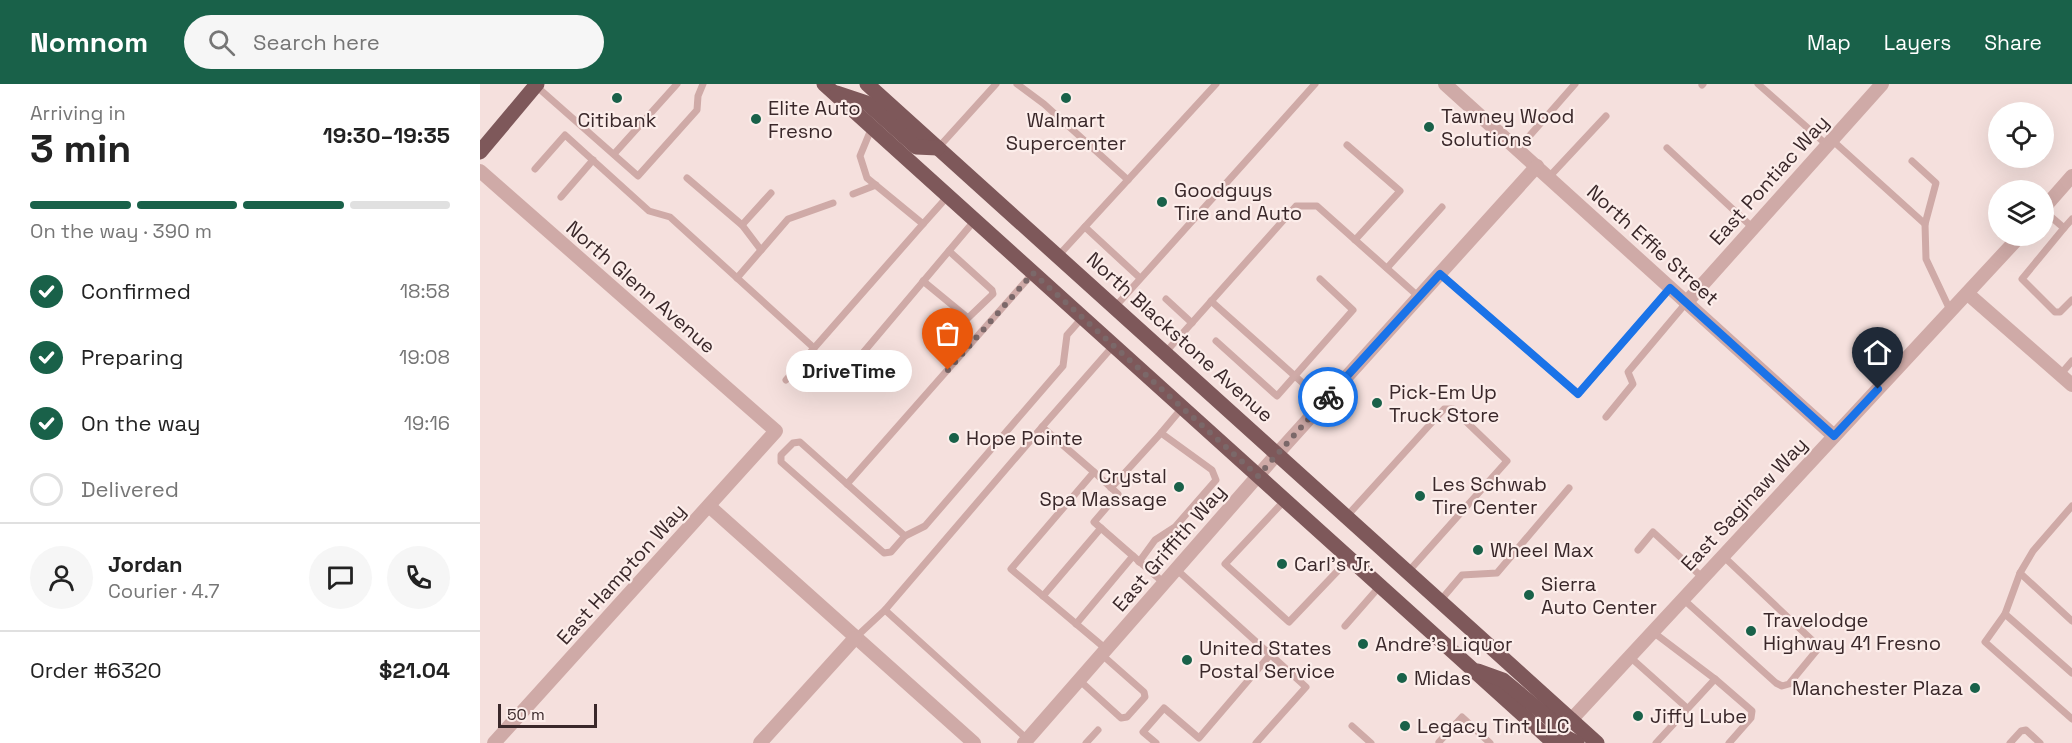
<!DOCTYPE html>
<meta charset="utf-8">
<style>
body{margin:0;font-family:"Space Grotesk",sans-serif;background:#f6f6f6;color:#222;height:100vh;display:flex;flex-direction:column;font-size:22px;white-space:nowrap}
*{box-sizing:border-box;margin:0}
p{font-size:20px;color:#767676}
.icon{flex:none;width:33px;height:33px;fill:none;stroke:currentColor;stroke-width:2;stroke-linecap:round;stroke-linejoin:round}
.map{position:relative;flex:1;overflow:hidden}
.details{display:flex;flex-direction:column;background:#fff;width:480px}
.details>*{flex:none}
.buttons{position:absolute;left:1508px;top:18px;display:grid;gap:12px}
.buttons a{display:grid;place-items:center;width:66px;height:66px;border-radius:50%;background:#fff;box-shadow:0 6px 24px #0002;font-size:30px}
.scale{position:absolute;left:18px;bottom:15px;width:99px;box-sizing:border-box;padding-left:6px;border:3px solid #3a282a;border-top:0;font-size:16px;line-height:21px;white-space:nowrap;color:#3a282a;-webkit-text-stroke:4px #fcedea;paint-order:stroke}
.pin{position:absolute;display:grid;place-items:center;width:51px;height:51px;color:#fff;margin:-62px -26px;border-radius:50% 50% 50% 0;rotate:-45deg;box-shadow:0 0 6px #0007}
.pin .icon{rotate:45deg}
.courier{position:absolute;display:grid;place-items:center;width:60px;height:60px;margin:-30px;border:4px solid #1a73e8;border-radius:50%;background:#fff;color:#222;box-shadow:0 2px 8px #0007}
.bubble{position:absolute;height:42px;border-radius:21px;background:#fff;box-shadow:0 6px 24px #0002;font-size:20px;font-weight:600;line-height:42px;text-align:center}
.headline em{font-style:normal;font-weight:600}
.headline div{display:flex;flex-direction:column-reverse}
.headline{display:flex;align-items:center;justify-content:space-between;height:102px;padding:0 30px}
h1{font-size:39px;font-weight:600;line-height:45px}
.bar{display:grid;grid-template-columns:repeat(4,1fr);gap:9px 6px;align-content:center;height:72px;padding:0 30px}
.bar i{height:8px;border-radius:4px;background:#e0e0e0}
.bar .on{background:#196149}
.bar p{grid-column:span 4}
.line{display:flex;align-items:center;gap:15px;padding:0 30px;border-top:2px solid #e0e0e0}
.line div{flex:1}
.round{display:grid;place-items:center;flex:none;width:63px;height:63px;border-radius:32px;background:#f6f6f6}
ol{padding:0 30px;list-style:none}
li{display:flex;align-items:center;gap:18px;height:66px}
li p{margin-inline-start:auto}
li .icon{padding:6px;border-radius:50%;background:#196149;color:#fff;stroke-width:4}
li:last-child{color:#767676}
li i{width:33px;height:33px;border:3px solid #e0e0e0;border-radius:50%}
header{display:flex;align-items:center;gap:36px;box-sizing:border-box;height:84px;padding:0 30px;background:#196149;color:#fff}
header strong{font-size:28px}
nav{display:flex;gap:33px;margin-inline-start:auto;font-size:21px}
.search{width:420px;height:54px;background:#f6f6f6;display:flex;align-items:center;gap:15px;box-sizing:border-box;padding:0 21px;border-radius:33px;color:#767676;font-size:22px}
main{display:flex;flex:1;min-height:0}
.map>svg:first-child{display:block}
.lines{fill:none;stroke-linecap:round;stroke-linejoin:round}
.lane{stroke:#cfaaa7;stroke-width:7}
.street{stroke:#cfaaa7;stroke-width:14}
.primary{stroke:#7e585a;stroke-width:15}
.done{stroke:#7b6869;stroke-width:6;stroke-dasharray:0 10.8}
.route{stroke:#1a73e8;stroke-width:8}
.poi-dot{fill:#196149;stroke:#fcedea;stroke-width:2}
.labels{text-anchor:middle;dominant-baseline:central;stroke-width:4.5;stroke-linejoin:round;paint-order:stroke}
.poi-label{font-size:20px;fill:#3a282a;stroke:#fcedea;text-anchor:start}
.street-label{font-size:20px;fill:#3a282a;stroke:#fcedea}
</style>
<header>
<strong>Nomnom</strong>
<div class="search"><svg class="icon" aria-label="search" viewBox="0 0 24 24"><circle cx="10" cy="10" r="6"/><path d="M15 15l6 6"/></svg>Search here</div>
<nav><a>Map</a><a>Layers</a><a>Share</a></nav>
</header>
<main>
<section class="details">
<div class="headline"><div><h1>3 min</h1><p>Arriving in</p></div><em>19:30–19:35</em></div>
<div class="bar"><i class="on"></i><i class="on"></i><i class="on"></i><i></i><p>On the way · 390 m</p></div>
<ol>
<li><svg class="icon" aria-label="check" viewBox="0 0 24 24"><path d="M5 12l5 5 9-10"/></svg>Confirmed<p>18:58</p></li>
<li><svg class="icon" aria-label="check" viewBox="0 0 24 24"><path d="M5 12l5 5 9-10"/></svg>Preparing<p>19:08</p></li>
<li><svg class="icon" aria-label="check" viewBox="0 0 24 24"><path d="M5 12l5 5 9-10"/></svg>On the way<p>19:16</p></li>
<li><i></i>Delivered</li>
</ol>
<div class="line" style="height:108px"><a class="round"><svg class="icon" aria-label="person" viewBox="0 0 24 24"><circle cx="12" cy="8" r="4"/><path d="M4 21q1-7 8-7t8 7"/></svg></a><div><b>Jordan</b><p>Courier · 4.7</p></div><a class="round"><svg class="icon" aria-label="chat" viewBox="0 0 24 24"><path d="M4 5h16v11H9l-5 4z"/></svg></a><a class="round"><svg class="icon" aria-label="phone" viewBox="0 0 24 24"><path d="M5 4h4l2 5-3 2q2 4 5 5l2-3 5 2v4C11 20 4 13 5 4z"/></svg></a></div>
<div class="line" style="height:78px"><div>Order #6320</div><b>$21.04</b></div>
</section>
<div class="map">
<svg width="1592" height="659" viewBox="0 0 1592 659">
<rect width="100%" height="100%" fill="#f5e0dd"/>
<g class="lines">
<!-- lane -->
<g class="lane">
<polyline points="537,0 564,20 648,96"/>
<polyline points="1278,0 1347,61"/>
<polyline points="1222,1 1223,0"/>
<polyline points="56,2 158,92 217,26 218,12 223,0"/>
<polyline points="392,43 380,72 387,94 443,140 468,112"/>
<polyline points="1352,56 1445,140 1456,99 1432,77"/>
<polyline points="867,61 920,107 875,156"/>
<polyline points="458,64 516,0"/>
<polyline points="1187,64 1273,144"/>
<polyline points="1038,65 1095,0"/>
<polyline points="134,70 197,0"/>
<polyline points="55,85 85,51 169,127 190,133 334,264"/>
<polyline points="1069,93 1126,32"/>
<polyline points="207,94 262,141 281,166"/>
<polyline points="373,110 396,101"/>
<polyline points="81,113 113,76"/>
<polyline points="1563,126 1584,144 1592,135"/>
<polyline points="1445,140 1446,175 1471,228"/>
<polyline points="262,141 291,109"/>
<polyline points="605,143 660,194"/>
<polyline points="1584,144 1542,195 1575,228 1580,228 1592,216"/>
<polyline points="578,172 736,0"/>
<polyline points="907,184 962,123"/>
<polyline points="553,189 367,400 320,358 313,359 301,371 301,378 404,469 411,468 425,452 445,442 583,282 587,251 602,234"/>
<polyline points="960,190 1098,310 1190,204"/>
<polyline points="257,194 308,135 353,119"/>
<polyline points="443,197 488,234 513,210 512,206 469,167"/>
<polyline points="686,215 712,239"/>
<polyline points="731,217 844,318"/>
<polyline points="635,223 835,0"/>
<polyline points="736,257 797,312 873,226 840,195"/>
<polyline points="685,269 816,122 837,122 939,213"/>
<polyline points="1580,291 1592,277"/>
<polyline points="306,296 443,140"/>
<polyline points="360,296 495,136"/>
<polyline points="1126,333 1153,300 1148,288 1206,219"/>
<polyline points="562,343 634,261"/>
<polyline points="614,388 638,410 614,438 684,499"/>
<polyline points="367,400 425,452"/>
<polyline points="631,404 681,349"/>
<polyline points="805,416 745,480 809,538 870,474"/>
<polyline points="1592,422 1553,467 1540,489 1592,537"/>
<polyline points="867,432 964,325 973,325 1027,377 928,488"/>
<polyline points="1158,466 1173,448 1223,494"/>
<polyline points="659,478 675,456 695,443 736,396 732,386 681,349 702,324"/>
<polyline points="696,485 826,603 776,659"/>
<polyline points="1540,489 1525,530 1505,558 1592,635"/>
<polyline points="563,512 621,444"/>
<polyline points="1203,515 1296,599 1302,602 1309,600 1337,566 1333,557 1243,472"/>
<polyline points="960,517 982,491 1017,489 1089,404"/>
<polyline points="1525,530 1592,589"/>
<polyline points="596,540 653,472"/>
<polyline points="865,542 900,502"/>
<polyline points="1173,548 1235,595 1272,627 1271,634 1249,659"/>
<polyline points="375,554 405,526"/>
<polyline points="1150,573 1207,624"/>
<polyline points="599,596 641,634 647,633 665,613 664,608 621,570"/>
<polyline points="872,642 891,659"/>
<polyline points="547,655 405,526 562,343 614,388 531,485 626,565"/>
<polyline points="959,658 982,633 1010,659"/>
<polyline points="606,659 618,646"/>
<polyline points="676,659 663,648 684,624 719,654 790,571"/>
<polyline points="1176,659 1235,595"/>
<polyline points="1530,659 1541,647 1546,646 1560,659"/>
</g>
<!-- street -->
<g class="street">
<polyline points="965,0 1354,352"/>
<polyline points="0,87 296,347 14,659"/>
<polyline points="1563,125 1592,92"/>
<polyline points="1488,210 1592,301"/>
<polyline points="1206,219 1402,0"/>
<polyline points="229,422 494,659"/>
<polyline points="1091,636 1540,152"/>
<polyline points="280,659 375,554"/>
<polyline points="544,659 797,370 1057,82"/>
</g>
<!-- primary -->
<g class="primary">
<polyline points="344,0 1074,659"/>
<polyline points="387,0 1117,659"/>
<polyline points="357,9 387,19 436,63 458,64"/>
<polyline points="0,68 57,0"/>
<polyline points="998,587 1023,596 1075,639 1084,641 1091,636"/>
<polyline points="1075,659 1085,653 1097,659"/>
</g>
</g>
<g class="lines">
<!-- done -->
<polyline class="done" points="468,286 553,189 778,392 848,313"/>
<!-- route -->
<polyline class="route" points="848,313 960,190 1098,310 1190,204 1354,352 1398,305"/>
</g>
<!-- markers -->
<g class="poi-dot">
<circle cx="137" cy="14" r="6"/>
<circle cx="586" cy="14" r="6"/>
<circle cx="276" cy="35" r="6"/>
<circle cx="949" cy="43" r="6"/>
<circle cx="682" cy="118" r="6"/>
<circle cx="897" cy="319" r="6"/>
<circle cx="474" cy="354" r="6"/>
<circle cx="699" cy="403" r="6"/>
<circle cx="940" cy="412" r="6"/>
<circle cx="998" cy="466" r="6"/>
<circle cx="802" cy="480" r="6"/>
<circle cx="1049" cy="511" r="6"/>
<circle cx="1271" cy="547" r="6"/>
<circle cx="883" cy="560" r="6"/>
<circle cx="707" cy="576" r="6"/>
<circle cx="922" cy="594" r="6"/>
<circle cx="1495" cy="604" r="6"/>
<circle cx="1158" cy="632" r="6"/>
<circle cx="925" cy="642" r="6"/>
</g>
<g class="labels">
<!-- poi labels -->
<g class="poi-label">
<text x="288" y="24">Elite Auto<tspan x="288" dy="23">Fresno</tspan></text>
<text x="961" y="32">Tawney Wood<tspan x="961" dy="23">Solutions</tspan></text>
<text x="137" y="36" text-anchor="middle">Citibank</text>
<text x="586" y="36" text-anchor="middle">Walmart<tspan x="586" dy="23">Supercenter</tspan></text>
<text x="694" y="106">Goodguys<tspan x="694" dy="23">Tire and Auto</tspan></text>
<text x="909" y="308">Pick-Em Up<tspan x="909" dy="23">Truck Store</tspan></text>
<text x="486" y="354">Hope Pointe</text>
<text x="687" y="392" text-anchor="end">Crystal<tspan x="687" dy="23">Spa Massage</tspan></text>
<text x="952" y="400">Les Schwab<tspan x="952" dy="23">Tire Center</tspan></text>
<text x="1010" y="466">Wheel Max</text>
<text x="814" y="480">Carl's Jr.</text>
<text x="1061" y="500">Sierra<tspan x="1061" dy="23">Auto Center</tspan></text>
<text x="1283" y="536">Travelodge<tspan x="1283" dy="23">Highway 41 Fresno</tspan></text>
<text x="895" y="560">Andre's Liquor</text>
<text x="719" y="564">United States<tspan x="719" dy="23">Postal Service</tspan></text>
<text x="934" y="594">Midas</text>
<text x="1483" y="604" text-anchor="end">Manchester Plaza</text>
<text x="1170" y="632">Jiffy Lube</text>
<text x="937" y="642">Legacy Tint LLC</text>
</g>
<!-- street labels -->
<g class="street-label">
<text transform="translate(1289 96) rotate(-48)">East Pontiac Way</text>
<text transform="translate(1173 161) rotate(42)">North Effie Street</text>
<text transform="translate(161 203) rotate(41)">North Glenn Avenue</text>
<text transform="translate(700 253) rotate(42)">North Blackstone Avenue</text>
<text transform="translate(1264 420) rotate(-47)">East Saginaw Way</text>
<text transform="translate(689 464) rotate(-49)">East Griffith Way</text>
<text transform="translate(141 490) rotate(-48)">East Hampton Way</text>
</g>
</g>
</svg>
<div class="buttons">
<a><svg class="icon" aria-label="locate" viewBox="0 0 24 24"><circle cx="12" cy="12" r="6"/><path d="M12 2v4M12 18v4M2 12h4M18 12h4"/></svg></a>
<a><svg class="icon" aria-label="layers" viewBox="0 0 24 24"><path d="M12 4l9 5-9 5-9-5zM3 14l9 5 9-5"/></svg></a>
</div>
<div class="scale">50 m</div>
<div class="pin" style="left:468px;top:286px;background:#ea580c"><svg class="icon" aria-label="bag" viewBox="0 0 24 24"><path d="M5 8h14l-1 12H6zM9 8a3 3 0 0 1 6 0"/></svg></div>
<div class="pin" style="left:1398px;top:305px;background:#1f2937"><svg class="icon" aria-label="home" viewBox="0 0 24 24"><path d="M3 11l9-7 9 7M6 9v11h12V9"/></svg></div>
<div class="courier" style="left:848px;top:313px"><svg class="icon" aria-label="bike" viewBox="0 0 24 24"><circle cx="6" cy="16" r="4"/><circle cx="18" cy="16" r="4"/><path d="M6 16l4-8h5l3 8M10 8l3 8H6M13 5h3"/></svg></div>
<div class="bubble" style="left:306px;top:266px;width:126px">DriveTime</div>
</div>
</main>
